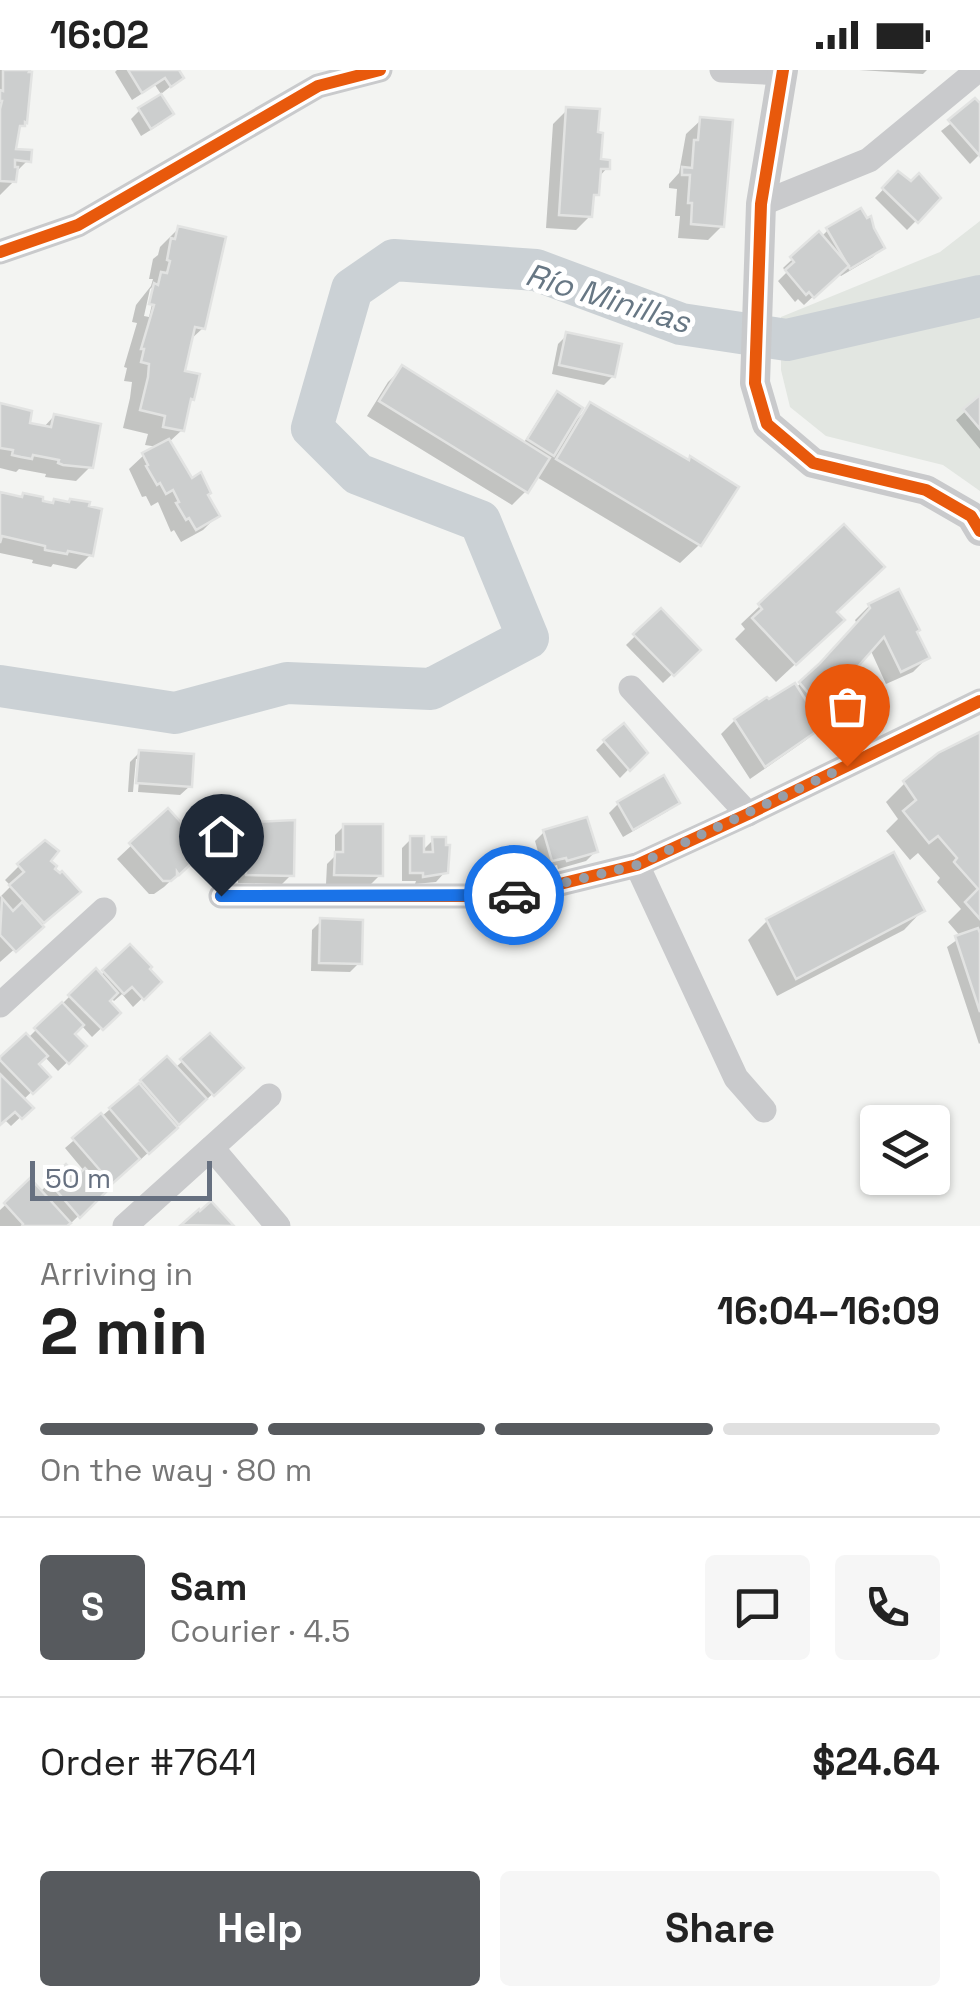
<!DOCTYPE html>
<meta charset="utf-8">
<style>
body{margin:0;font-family:"Space Grotesk",sans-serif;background:#f6f6f6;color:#222;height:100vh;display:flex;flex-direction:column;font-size:38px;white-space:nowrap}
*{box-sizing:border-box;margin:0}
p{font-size:32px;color:#767676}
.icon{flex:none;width:55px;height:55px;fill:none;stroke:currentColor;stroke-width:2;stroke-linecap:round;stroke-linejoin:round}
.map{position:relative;height:1156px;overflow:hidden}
.details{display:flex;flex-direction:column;background:#fff;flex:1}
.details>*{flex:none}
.buttons{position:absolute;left:860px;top:1035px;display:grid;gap:20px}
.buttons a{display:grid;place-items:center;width:90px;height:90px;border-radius:10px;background:#fff;box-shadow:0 2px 8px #0004;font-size:50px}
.scale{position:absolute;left:30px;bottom:25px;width:182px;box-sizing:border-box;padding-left:10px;border:5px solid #667080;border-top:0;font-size:28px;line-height:35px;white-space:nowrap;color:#667080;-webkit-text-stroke:8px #fff;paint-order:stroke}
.pin{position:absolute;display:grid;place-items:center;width:85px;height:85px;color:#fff;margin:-102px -42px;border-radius:50% 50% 50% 0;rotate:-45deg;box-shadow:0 0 10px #0007}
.pin .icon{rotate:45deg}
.courier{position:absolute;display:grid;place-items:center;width:100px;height:100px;margin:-50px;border:8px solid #1a73e8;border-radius:50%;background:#fff;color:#222;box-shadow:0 2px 12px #0007}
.head em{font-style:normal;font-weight:700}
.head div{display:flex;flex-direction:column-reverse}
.head{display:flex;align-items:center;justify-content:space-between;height:170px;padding:0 40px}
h1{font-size:65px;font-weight:700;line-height:75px}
.bar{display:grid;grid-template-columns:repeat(4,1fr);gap:15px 10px;align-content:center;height:120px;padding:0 40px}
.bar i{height:12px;border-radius:8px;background:#e0e0e0}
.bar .active{background:#575a5e}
.bar p{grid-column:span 4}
.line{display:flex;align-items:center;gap:25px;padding:0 40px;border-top:2px solid #e0e0e0}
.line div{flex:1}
.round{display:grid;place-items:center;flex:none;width:105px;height:105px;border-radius:10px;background:#f6f6f6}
.button{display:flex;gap:20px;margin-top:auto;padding:20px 40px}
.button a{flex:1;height:115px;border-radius:10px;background:#575a5e;color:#fff;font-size:40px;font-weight:700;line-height:115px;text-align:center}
.button a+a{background:#f6f6f6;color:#222}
.status{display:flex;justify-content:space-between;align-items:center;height:70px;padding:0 50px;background:#fff;direction:ltr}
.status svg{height:28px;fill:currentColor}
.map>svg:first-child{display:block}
.green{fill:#e2e6e1}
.shadow{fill:#0003;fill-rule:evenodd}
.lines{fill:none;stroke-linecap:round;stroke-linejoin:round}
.river{stroke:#cbd1d5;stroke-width:42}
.building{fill:#cccece;stroke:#e2e3e2;stroke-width:2.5}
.minor{stroke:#c9cacc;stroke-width:25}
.tertiary{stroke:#c9cacc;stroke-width:30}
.cycleway-casing{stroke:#fff;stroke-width:19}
.cycleway{stroke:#e8590c;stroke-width:12}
.done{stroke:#979ea8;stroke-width:10;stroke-dasharray:0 18}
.route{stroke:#1a73e8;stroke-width:12}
.labels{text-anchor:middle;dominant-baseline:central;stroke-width:10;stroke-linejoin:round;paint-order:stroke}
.water-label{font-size:32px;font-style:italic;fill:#677784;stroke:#fff}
</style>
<div class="status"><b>16:02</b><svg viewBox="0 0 49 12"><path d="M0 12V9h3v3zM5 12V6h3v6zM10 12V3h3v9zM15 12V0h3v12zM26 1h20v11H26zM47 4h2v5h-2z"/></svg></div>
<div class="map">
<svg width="980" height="1156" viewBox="0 0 980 1156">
<rect width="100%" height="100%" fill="#f3f4f2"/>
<!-- green -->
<polygon class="green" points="980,151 980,421 943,395 826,366 790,337 781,300 781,247 940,182"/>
<!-- shadow -->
<g class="shadow">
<polygon points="0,0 22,0 25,52 17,61 13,81 28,90 14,104 14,111 0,125"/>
<polygon points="117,0 178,0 181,8 161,24 155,15 132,30 115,2"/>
<polygon points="859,0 927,0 923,4"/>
<polygon points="980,31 980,84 970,94 941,61"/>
<polygon points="140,40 171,44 162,53 141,66 131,49"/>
<polygon points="567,40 598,91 607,98 598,108 596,124 591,129 590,146 576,160 546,158 553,54"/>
<polygon points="701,50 722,156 708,170 678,168 680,146 675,146 677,119 669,118 669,114 679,103 686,64"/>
<polygon points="898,104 938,128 907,160 875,128"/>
<path d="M178,159l25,99 -14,13 -7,32 10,25 -4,5 -6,27 -14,13 23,38 15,14 11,21 -14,14 -22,12 -7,-12 -3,2 -13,-30 -7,4 -5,-10 -4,1 -13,-28 15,-14 14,-8 -13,-2 3,-11 -25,-6 7,-30 2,-16 -8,-1 3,-13 -3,-1 13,-44 -5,-1 4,-17 15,-19 2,-7h-4l4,-20 5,-4 2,-8zM157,213l-8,34 -5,-1 6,-27z"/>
<polygon points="828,160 882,177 873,187 841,206 838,203 804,235 798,229 795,232 778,211 787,202 783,198 819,164 821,167"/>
<polygon points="567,265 613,306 604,315 552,304 558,274"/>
<polygon points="402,298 523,374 548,334 557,325 574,352 591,335 699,475 680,493 535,406 526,421 512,435 367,346 388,312"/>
<polygon points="980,328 980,379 956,350"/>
<polygon points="0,337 27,355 43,358 54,346 91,396 76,411 45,407 46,404 19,399 16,402 0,398"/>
<polygon points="0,424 40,433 90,485 76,499 53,494 51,497 32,493 33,490 0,483"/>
<polygon points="760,536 834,543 823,568 776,612 735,569 745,559 741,554"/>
<polygon points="869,536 915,562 927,588 913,602 886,614 870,579 836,617 867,652 853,666 831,680 815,661 806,670 750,709 721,664 735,650 795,619 857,554 855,550"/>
<polygon points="661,541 697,580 663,613 626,575"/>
<polygon points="980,664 980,973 979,974 947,877 961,867 948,852 961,839 937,812 940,808 918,783 910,790 886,761 898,749 886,732 905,713"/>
<polygon points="605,671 644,683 620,708 596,680"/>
<polygon points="140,682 190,716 180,725 138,722 141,689 136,689 133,722 128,722 130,692"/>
<polygon points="663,708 677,732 668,741 623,767 609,743 618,734"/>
<polygon points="168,741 189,793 164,817 154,824 149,824 117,789"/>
<polygon points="254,754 291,805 282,814 238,813 238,796 246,788 245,764"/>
<polygon points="344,756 380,805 371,814 326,814 327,794 335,786 335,765"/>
<polygon points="544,762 596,781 586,791 558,799 557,795 543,799 535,771"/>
<polygon points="411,769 422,781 433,770 445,802 436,812 415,814 416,811 402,811 402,778"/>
<polygon points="47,791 63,836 0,892 0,827 11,816 5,810 19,796"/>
<polygon points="922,841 904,860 777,926 748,870 767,851"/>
<polygon points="321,851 359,893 350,902 311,901 312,860"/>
<polygon points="130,878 159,912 133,937 122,924 114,931 110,927 106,931 117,943 92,967 81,955 72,964 84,976 58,1001 44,986 36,995 47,1007 23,1030 30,1038 11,1056 4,1049 0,1053 0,991 26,966 28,968 70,926 100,906"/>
<polygon points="210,966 241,998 139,1091 137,1089 69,1155 67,1153 64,1156 0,1156 0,1140 30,1112 40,1122 66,1097 77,1110 85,1102 65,1078 167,990 175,998"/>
</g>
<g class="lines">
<!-- river -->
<polyline class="river" points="0,616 175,643 287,613 431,619 528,568 480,451 358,404 312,358 352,219 394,190 536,200 681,254 787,270 980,226"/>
</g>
<!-- building -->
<g class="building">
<polygon points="3,0 30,0 29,2 32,2 27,53 25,52 25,56 20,56 16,79 32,80 31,92 15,90 15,97 18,97 16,112 0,111 0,39 2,31 0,31 0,20 3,21"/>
<polygon points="128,0 179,0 184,8 171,17 165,8 142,23"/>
<polygon points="161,24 174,44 151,59 138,38"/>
<polygon points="975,28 980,33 980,86 948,50"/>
<polygon points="566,37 600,39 598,62 603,63 601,89 610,90 610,99 601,99 599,125 594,125 592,147 559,145"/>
<polygon points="700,47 733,50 724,157 691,154 692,133 688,133 690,105 682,105 682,97 692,98 694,70 698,70"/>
<polygon points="898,101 911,111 919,103 941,128 918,153 882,118"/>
<polygon points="861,138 867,148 871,146 874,158 885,178 850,199 826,158"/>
<polygon points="178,156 226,167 205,259 195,257 185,301 200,304 194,330 191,329 184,361 163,357 165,346 140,340 148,307 149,294 141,292 144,279 141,279 154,235 149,234 154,213 158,215 161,202 167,203 170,191 167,190 171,168 175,169"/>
<polygon points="819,161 849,196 814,228 809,222 806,225 785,200 794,192 790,187"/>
<polygon points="566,262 622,274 615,307 559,295"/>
<polygon points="402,295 550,388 528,423 379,331"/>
<polygon points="557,321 583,338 554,386 527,369"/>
<polygon points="980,325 980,359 963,339"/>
<polygon points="590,332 689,390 690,386 739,417 701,476 556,389"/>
<polygon points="0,333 32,341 30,353 51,357 54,344 101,354 93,398 63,395 58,393 59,390 33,385 32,389 21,387 12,385 13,380 0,378"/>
<polygon points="169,369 192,408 201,402 211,423 208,425 220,446 196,460 189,448 186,450 176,433 179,432 173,420 166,424 160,413 157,415 146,396 148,395 142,383"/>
<polygon points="0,422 22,427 23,423 43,427 43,431 53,433 54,429 69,432 70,429 90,432 89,436 102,439 93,486 68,481 67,484 45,480 45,476 2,466 0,473"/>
<polygon points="844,454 885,497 837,542 845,550 796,595 752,548 762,539 758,534"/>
<polygon points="899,519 920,560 917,562 930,588 901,602 884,567 840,617 870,652 846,668 799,612 819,594 870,538 868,534"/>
<polygon points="661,538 701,580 674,606 633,564"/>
<polygon points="795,613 823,657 765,697 734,649 767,627 769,629"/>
<polygon points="624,653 648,683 630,701 603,670"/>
<polygon points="980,662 980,849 965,832 978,819 954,792 957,788 938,766 929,773 903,741 916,730 903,711 938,683"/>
<polygon points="139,680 194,684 192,717 136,713"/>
<polygon points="664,705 680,733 633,760 617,732"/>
<polygon points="168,738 204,778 190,791 192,793 179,805 177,802 177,806 171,811 163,811 129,773"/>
<polygon points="587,747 598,782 567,791 566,788 552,791 543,760"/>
<polygon points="295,750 294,806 246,805 246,784 254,784 253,752"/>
<polygon points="343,754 383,754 383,806 334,805 335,782 343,782"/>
<polygon points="410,766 424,766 424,782 433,782 432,767 446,767 446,775 450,775 448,803 423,807 423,803 410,803"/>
<polygon points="45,770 59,781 51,791 57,796 55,799 60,803 62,801 81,822 44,853 9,815 24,802 17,794"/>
<polygon points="894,782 925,841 796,909 766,849"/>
<polygon points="2,828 13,841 22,832 44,857 16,882 0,865"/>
<polygon points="320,848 363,850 362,894 319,893"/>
<polygon points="978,858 980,863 980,942 955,866"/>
<polygon points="130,874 152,897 150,899 162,912 144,930 132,917 124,924 102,900"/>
<polygon points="96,898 118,923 110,931 121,943 103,960 68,925"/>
<polygon points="62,932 84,955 75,964 87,976 69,994 34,958"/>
<polygon points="26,963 48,986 39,994 51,1007 33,1024 0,990 0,987"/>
<polygon points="210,963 244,998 214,1026 180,989"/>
<polygon points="167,986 207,1029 179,1055 140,1010"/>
<polygon points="0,1004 34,1038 22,1049 15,1042 0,1055"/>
<polygon points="139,1013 178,1058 149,1084 109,1038"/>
<polygon points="101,1043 140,1089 112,1114 72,1068"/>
<polygon points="66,1094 77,1106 85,1098 107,1121 80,1148 48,1111"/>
<polygon points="30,1108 71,1153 67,1156 22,1156 23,1154 4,1133"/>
<polygon points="211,1131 234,1156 181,1155 199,1139 200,1141"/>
</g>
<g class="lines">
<!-- minor -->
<g class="minor">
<polyline points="722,0 783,3"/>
<polyline points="761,134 869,90 978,0"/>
<polyline points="0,182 78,155 318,16 380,0"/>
<polyline points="631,618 748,744"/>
<polyline points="637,795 736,1008 764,1040"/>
<polyline points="221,826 511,826 637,795 748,744 980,631"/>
<polyline points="0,935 104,840"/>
<polyline points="212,1078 278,1156"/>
<polyline points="125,1156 269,1026"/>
</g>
<!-- tertiary -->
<polyline class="tertiary" points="783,0 761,134 755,313 767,354 813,393 926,420 971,446 980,461"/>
<!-- cycleway casing -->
<g class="cycleway-casing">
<g id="cycleway">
<polyline points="783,0 761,134 755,313 767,354 813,393 926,420 971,446 980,461"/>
<polyline points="0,182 78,155 318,16 380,0"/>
<polyline points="221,826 511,826 637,795 748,744 980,631"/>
</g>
</g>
<!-- cycleway -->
<use href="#cycleway" class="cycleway"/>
</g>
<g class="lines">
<!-- done -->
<polyline class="done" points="514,825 637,795 847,696"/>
<!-- route -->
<polyline class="route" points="221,826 514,825"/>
</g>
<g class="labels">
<!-- water labels -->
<g class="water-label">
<text transform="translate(608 228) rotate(17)">Río Minillas</text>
</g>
</g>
</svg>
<div class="buttons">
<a><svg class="icon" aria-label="layers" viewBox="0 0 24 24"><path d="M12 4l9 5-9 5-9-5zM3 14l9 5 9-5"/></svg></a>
</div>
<div class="scale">50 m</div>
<div class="pin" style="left:847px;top:696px;background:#ea580c"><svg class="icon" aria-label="bag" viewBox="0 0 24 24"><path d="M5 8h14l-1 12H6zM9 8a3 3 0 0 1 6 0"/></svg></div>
<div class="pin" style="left:221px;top:826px;background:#1f2937"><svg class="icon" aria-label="home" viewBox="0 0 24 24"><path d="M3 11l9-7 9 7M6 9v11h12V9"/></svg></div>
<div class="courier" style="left:514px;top:825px"><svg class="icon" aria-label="car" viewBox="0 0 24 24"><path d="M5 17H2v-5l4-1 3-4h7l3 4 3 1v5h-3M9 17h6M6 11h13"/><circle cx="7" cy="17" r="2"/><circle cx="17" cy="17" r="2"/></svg></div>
</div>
<section class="details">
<div class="head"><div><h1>2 min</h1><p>Arriving in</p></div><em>16:04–16:09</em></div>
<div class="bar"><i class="active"></i><i class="active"></i><i class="active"></i><i></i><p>On the way · 80 m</p></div>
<div class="line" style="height:180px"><b class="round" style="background:#575a5e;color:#fff">S</b><div><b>Sam</b><p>Courier · 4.5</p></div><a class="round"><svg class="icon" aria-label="chat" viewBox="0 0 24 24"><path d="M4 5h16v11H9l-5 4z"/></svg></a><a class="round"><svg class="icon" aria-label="phone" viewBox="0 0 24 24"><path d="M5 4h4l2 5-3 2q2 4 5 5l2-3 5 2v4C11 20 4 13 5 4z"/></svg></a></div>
<div class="line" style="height:130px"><div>Order #7641</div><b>$24.64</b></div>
<div class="button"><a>Help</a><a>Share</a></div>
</section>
